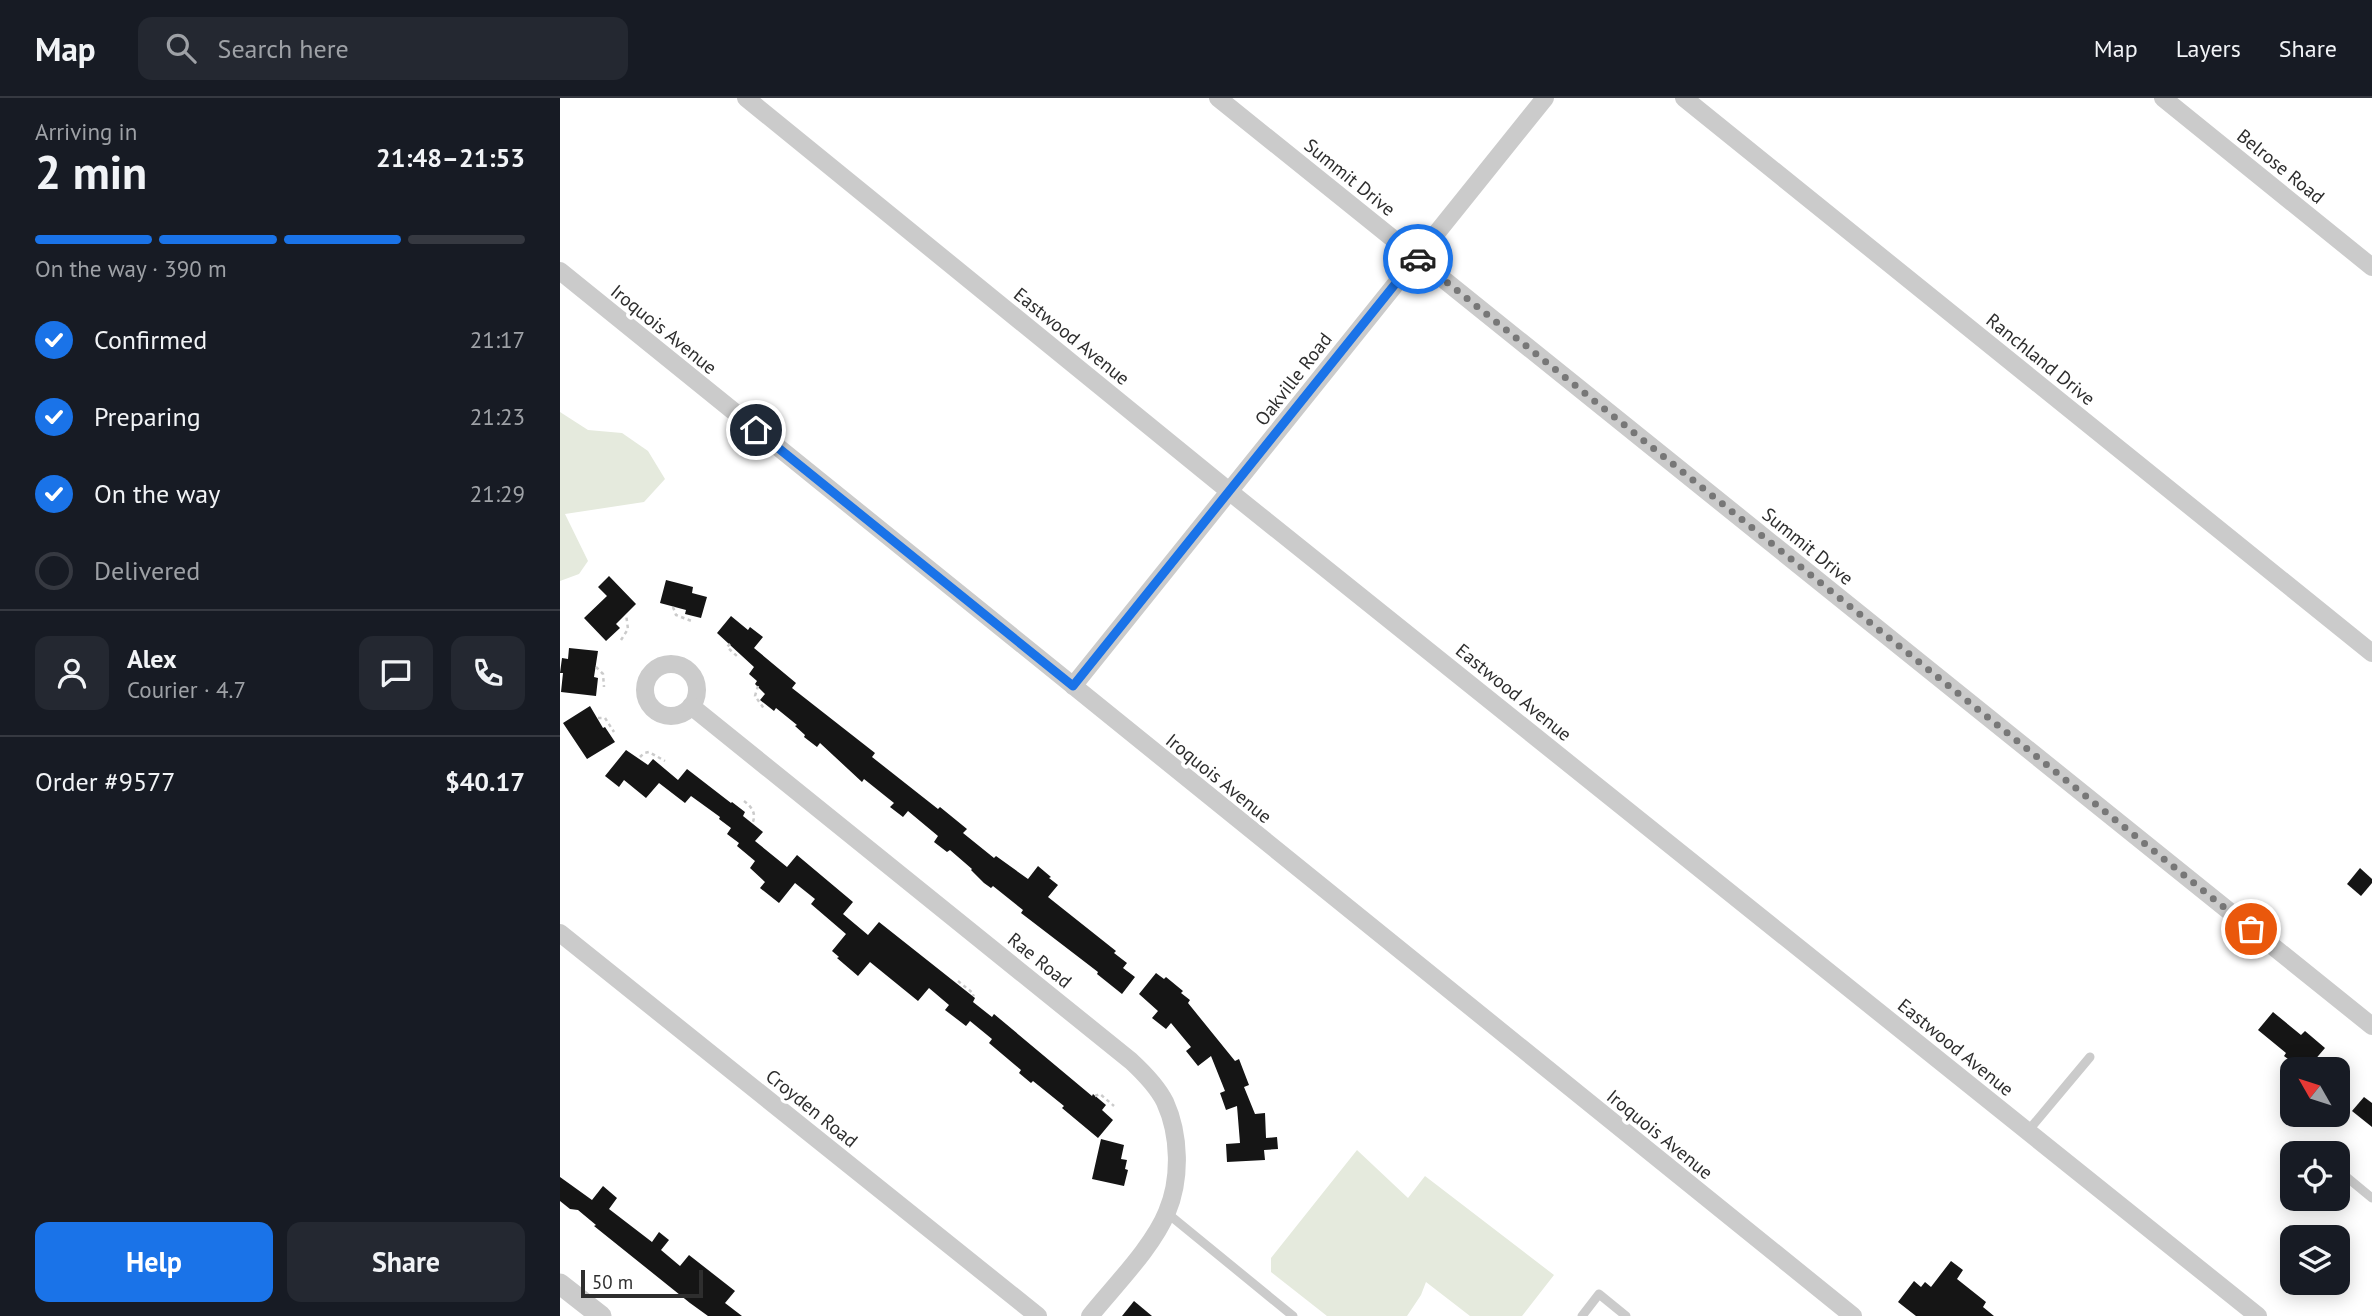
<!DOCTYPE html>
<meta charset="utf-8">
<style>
body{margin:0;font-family:"PT Sans",sans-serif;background:#242831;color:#f1f3f6;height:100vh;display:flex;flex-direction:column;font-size:26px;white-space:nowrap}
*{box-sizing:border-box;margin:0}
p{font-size:23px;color:#9ea1a6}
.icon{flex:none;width:38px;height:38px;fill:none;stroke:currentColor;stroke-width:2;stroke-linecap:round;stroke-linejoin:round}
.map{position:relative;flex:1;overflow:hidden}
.sheet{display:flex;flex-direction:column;background:#171b24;width:560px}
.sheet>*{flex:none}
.needle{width:46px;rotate:309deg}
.buttons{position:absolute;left:1720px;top:959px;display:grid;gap:14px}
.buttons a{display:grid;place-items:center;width:70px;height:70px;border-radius:14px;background:#171b24;box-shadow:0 4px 18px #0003;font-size:35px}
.scale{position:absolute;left:21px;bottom:18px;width:122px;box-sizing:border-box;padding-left:7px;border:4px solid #2e2e2e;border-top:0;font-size:19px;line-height:24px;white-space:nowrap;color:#2e2e2e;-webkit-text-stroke:5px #fff;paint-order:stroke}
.pin{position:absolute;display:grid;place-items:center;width:60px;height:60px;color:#fff;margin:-30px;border:4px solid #fff;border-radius:50%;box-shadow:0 2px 7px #0007}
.courier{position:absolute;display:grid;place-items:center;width:70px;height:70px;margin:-35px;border:5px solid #1a73e8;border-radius:50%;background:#fff;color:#222;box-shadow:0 2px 9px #0007}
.head em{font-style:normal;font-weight:600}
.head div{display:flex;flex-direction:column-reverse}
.head{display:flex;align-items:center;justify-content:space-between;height:119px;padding:0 35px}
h1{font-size:46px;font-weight:600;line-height:52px}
.bar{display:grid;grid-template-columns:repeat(4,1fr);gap:10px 7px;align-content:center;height:84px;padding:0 35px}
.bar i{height:9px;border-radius:5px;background:#363941}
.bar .selected{background:#1a73e8}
.bar p{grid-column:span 4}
.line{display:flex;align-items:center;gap:18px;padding:0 35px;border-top:2px solid #363941}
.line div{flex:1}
.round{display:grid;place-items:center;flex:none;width:74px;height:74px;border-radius:14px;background:#242831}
ol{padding:0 35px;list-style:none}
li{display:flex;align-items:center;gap:21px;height:77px}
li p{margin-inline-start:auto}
li .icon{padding:7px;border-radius:50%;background:#1a73e8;color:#fff;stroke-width:4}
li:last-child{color:#9ea1a6}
li i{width:38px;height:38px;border:4px solid #363941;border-radius:50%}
.cta{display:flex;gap:14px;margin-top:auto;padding:14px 35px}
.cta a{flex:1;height:80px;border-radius:14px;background:#1a73e8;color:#fff;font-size:28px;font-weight:600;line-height:80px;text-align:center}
.cta a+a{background:#242831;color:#f1f3f6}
header{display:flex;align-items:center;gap:42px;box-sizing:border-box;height:98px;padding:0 35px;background:#171b24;border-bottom:2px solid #363941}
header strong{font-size:33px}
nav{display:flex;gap:38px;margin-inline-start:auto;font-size:24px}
.search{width:490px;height:63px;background:#242831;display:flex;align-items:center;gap:18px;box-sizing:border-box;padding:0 24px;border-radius:14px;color:#9ea1a6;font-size:26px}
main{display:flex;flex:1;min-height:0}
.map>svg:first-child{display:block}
.green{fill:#e5eadd}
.building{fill:#151515}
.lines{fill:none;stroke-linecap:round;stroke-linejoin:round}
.path{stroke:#cbcbcb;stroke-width:2.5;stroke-dasharray:3.5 3.5;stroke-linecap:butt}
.service{stroke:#cbcbcb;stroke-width:9}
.minor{stroke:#cbcbcb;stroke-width:18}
.tertiary{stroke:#cbcbcb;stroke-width:21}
.done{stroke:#777;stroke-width:7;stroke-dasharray:0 12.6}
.route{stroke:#1a73e8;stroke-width:9}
.labels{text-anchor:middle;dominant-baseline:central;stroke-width:7;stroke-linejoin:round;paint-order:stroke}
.street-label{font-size:19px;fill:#2e2e2e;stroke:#fff}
</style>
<header>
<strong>Map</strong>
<div class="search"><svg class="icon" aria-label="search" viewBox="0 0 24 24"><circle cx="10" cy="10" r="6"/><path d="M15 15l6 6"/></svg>Search here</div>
<nav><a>Map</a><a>Layers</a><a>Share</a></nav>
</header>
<main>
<section class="sheet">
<div class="head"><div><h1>2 min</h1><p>Arriving in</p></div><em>21:48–21:53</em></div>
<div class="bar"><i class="selected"></i><i class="selected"></i><i class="selected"></i><i></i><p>On the way · 390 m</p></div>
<ol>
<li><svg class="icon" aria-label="check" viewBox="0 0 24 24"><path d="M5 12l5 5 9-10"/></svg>Confirmed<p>21:17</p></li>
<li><svg class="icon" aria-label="check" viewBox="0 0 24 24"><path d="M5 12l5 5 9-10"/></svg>Preparing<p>21:23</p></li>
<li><svg class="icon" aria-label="check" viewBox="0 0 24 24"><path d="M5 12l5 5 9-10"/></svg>On the way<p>21:29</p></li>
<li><i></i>Delivered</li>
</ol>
<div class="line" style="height:126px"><a class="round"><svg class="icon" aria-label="person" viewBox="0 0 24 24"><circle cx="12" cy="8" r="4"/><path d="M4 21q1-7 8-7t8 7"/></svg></a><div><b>Alex</b><p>Courier · 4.7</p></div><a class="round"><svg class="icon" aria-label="chat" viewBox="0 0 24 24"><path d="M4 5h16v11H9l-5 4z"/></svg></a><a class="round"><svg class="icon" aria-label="phone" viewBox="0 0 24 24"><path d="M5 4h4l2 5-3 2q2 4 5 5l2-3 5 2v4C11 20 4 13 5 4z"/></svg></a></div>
<div class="line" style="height:91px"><div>Order #9577</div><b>$40.17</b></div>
<div class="cta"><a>Help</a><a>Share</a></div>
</section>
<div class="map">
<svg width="1812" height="1218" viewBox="0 0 1812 1218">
<rect width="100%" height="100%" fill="#fff"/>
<!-- green -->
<g class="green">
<polygon points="0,314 28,332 62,335 88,353 105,381 84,404 5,416 28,463 19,476 0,483"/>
<polygon points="797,1052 848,1100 865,1078 994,1177 962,1218 910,1218 866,1184 861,1197 847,1218 767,1218 711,1174 711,1160"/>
</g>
<!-- building -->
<g class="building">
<polygon points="49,478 76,506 56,526 60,530 46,543 24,520 47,498 38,489"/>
<polygon points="106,482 133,489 132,495 147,499 141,520 125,516 126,512 100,505"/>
<polygon points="171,518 188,532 190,529 203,539 194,550 236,585 232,590 315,655 312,659 378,711 380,709 407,731 403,735 434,760 436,758 468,781 478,768 491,779 489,780 498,787 488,799 556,853 554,855 567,865 563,870 575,879 562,896 537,876 538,874 461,815 463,812 433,788 431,790 424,785 411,772 412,771 390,752 387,754 374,744 378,738 348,713 343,719 330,709 334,705 304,681 302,684 260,645 257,649 244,639 245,637 235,628 237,627 216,610 214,613 200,602 205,596 195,586 197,583 189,576 194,569 157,535"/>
<polygon points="9,550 38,553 34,579 38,580 36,598 1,594 3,575 0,575 2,560 8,561"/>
<polygon points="30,608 43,630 45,629 55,644 27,661 3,625"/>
<polygon points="66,652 88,667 93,661 118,682 127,671 171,705 172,704 185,714 183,718 203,734 195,743 227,769 237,757 293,804 283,816 308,837 319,824 415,900 413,904 432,919 434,916 532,998 533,996 546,1007 542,1012 553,1022 538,1040 502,1010 504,1008 473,983 471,985 459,975 461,972 429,945 432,941 410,923 406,928 385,912 389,907 369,890 358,903 310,864 298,878 277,860 279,859 272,853 286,836 251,806 255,801 235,785 219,805 200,790 205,784 190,770 195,763 177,748 179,745 167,736 171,730 159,721 160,719 131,698 125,705 99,685 86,700 64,682 59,689 45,678"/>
<polygon points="1800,770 1812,781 1812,785 1801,798 1787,786"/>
<polygon points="596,875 604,881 606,879 623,893 621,895 630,902 628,905 675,963 679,961 689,987 684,989 695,1016 705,1015 706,1040 717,1039 718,1051 704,1052 705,1062 667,1064 666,1046 680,1045 677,1008 666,1012 660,995 665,993 651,958 638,968 626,953 631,949 611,925 606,931 592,920 598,913 579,896"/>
<polygon points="1713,914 1741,937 1745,933 1765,950 1747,971 1741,971 1724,958 1726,955 1698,932"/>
<polygon points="1804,999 1812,1005 1812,1029 1792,1013"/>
<polygon points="541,1041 564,1047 561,1061 567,1062 565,1071 568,1072 564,1088 532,1081"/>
<polygon points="0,1079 32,1102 43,1088 57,1100 49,1111 92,1144 99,1134 109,1142 101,1152 120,1168 129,1157 175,1193 165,1205 182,1218 148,1218 130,1205 34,1128 36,1127 18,1112 10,1111 0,1103"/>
<polygon points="1391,1163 1403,1172 1397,1181 1426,1204 1423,1209 1434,1218 1356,1218 1338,1204 1354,1183 1361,1189 1365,1184 1371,1189"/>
<polygon points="574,1203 592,1218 562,1218"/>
</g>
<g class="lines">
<!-- path -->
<g class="path">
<polyline points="113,509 116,517 134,524"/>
<polyline points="61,542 68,531 66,516"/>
<polyline points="170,546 167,549 178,559"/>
<polyline points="36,569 43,576 44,589"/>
<polyline points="198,588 195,598 205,612"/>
<polyline points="38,620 45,620 54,634"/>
<polyline points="80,659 84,655 89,654 105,663"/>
<path d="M184,703c8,6 13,13 8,23"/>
<polyline points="398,883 414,896 413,898"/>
<polyline points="535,998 540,996 554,1008"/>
</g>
<!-- service -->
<g class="service">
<polyline points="1468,1033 1530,959"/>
<polyline points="1754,1052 1757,1055"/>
<polyline points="1778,1072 1812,1100"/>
<polyline points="607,1115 733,1218"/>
<polyline points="1022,1218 1039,1196 1066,1218"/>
</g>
<!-- minor -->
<g class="minor">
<polyline points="186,0 680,402 1698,1218"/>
<polyline points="658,0 1812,928"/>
<polyline points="1124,0 1812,555"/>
<polyline points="1603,0 1812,169"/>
<polyline points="0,173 1293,1218"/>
<circle cx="111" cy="592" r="26"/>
<polyline points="513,588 985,0"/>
<path d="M131,608l440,355c13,12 26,25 34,41 15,33 16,77 2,110 -14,35 -53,74 -77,104"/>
<polyline points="0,835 478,1218"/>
</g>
<!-- tertiary -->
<polyline class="tertiary" points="0,1186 41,1218"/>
</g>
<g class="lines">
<!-- done -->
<polyline class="done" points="858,161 1691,831"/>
<!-- route -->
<polyline class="route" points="196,332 513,588 856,160 858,161"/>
</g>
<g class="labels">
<!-- street labels -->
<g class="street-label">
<text transform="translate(1721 68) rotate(39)">Belrose Road</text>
<text transform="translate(790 79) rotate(39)">Summit Drive</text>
<text transform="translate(104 231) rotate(39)">Iroquois Avenue</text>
<text transform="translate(512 238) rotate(39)">Eastwood Avenue</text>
<text transform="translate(1481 261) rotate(39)">Ranchland Drive</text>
<text transform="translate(733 281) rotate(-52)">Oakville Road</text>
<text transform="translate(1248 448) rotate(39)">Summit Drive</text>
<text transform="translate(954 594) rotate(39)">Eastwood Avenue</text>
<text transform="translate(659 680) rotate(39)">Iroquois Avenue</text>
<text transform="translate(480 862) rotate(39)">Rae Road</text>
<text transform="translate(1396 949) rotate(39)">Eastwood Avenue</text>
<text transform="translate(252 1010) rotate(39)">Croyden Road</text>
<text transform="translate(1100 1036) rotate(39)">Iroquois Avenue</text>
</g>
</g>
</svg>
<div class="buttons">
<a><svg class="needle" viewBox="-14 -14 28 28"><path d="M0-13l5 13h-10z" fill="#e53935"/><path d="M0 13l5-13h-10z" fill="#9ea1a6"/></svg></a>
<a><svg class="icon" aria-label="locate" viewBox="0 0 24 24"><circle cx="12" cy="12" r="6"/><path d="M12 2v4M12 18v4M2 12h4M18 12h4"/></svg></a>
<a><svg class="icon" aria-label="layers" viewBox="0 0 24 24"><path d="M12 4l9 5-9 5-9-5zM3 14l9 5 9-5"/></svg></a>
</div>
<div class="scale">50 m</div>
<div class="pin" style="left:1691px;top:831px;background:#ea580c"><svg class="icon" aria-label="bag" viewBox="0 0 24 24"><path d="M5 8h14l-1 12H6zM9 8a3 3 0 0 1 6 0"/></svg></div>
<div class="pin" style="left:196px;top:332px;background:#1f2937"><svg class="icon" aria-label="home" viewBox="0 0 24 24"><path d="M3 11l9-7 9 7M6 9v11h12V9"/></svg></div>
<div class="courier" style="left:858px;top:161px"><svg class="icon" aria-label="car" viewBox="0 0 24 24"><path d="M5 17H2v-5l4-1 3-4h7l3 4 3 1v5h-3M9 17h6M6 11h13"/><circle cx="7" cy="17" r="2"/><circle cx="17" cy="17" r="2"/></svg></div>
</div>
</main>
